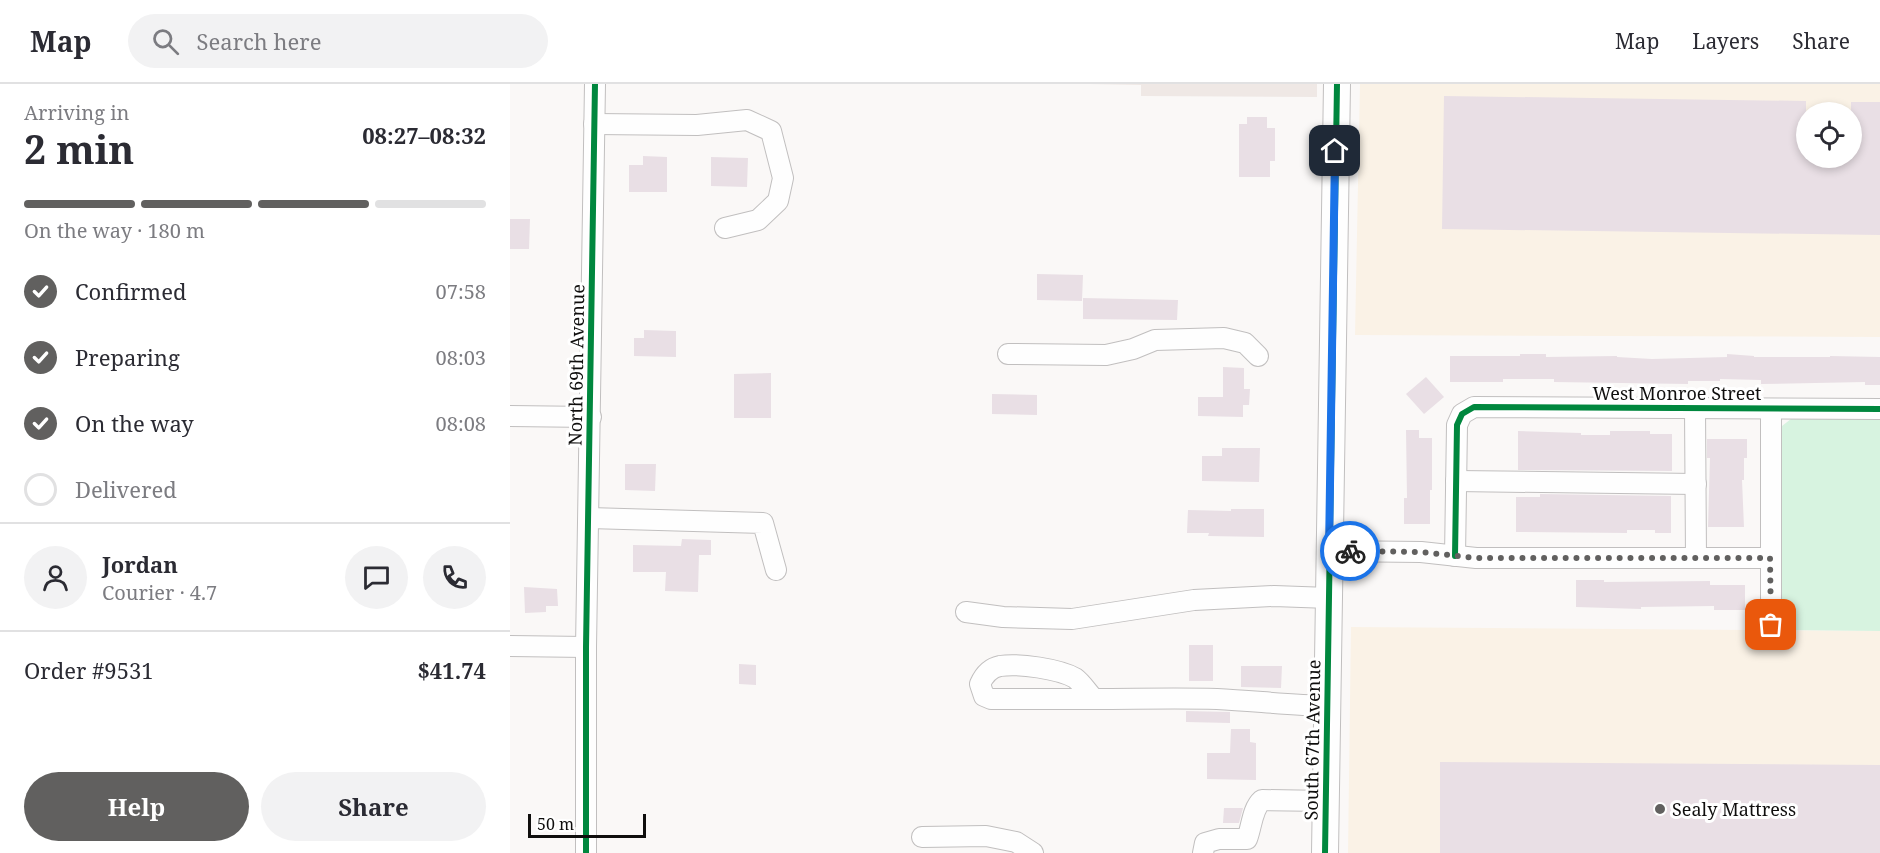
<!DOCTYPE html>
<meta charset="utf-8">
<style>
body{margin:0;font-family:"Noto Serif",serif;background:#f2f2f3;color:#2b2b33;height:100vh;display:flex;flex-direction:column;font-size:22px;white-space:nowrap}
*{box-sizing:border-box;margin:0}
p{font-size:20px;color:#7c7c81}
.icon{flex:none;width:33px;height:33px;fill:none;stroke:currentColor;stroke-width:2;stroke-linecap:round;stroke-linejoin:round}
.map{position:relative;flex:1;overflow:hidden}
.drawer{display:flex;flex-direction:column;background:#fff;width:510px}
.drawer>*{flex:none}
.controls{position:absolute;left:1286px;top:18px;display:grid;gap:12px}
.controls a{display:grid;place-items:center;width:66px;height:66px;border-radius:50%;background:#fff;box-shadow:0 3px 9px #0003;font-size:30px}
.scale{position:absolute;left:18px;bottom:15px;width:118px;box-sizing:border-box;padding-left:6px;border:3px solid #0f0e0d;border-top:0;font-size:16px;line-height:21px;white-space:nowrap;color:#0f0e0d;-webkit-text-stroke:4px #fff;paint-order:stroke}
.pin{position:absolute;display:grid;place-items:center;width:51px;height:51px;color:#fff;margin:-26px;border-radius:12px;box-shadow:0 3px 9px #0006}
.courier{position:absolute;display:grid;place-items:center;width:60px;height:60px;margin:-30px;border:4px solid #1a73e8;border-radius:50%;background:#fff;color:#222;box-shadow:0 2px 8px #0007}
.head em{font-style:normal;font-weight:700}
.head div{display:flex;flex-direction:column-reverse}
.head{display:flex;align-items:center;justify-content:space-between;height:102px;padding:0 24px}
h1{font-size:39px;font-weight:700;line-height:45px}
.bar{display:grid;grid-template-columns:repeat(4,1fr);gap:9px 6px;align-content:center;height:72px;padding:0 24px}
.bar i{height:8px;border-radius:4px;background:#e1e1e2}
.bar .active{background:#61605f}
.bar p{grid-column:span 4}
.line{display:flex;align-items:center;gap:15px;padding:0 24px;border-top:2px solid #e1e1e2}
.line div{flex:1}
.round{display:grid;place-items:center;flex:none;width:63px;height:63px;border-radius:32px;background:#f2f2f3}
ol{padding:0 24px;list-style:none}
li{display:flex;align-items:center;gap:18px;height:66px}
li p{margin-inline-start:auto}
li .icon{padding:6px;border-radius:50%;background:#61605f;color:#fff;stroke-width:4}
li:last-child{color:#7c7c81}
li i{width:33px;height:33px;border:3px solid #e1e1e2;border-radius:50%}
.action{display:flex;gap:12px;margin-top:auto;padding:12px 24px}
.action a{flex:1;height:69px;border-radius:36px;background:#61605f;color:#fff;font-size:24px;font-weight:700;line-height:69px;text-align:center}
.action a+a{background:#f2f2f3;color:#2b2b33}
header{display:flex;align-items:center;gap:36px;box-sizing:border-box;height:84px;padding:0 30px;background:#fff;border-bottom:2px solid #e1e1e2}
header strong{font-size:28px}
nav{display:flex;gap:33px;margin-inline-start:auto;font-size:21px}
.search{width:420px;height:54px;background:#f2f2f3;display:flex;align-items:center;gap:15px;box-sizing:border-box;padding:0 21px;border-radius:33px;color:#7c7c81;font-size:22px}
main{display:flex;flex:1;min-height:0}
.map>svg:first-child{display:block}
.built{fill:#efe8e5}
.industrial{fill:#faf2e6;fill-rule:evenodd}
.green{fill:#d7f3e0}
.building{fill:#e9dfe5}
.lines{fill:none;stroke-linecap:round;stroke-linejoin:round}
.minor-casing{stroke:#c1bfbf;stroke-width:22}
.major-casing{stroke:#c1bfbf;stroke-width:28}
.minor{stroke:#fefefe;stroke-width:20}
.major{stroke:#fefefe;stroke-width:26}
.cycleway-casing{stroke:#fff;stroke-width:10}
.cycleway{stroke:#00873e;stroke-width:6}
.done{stroke:#61605f;stroke-width:6;stroke-dasharray:0 10.8}
.route{stroke:#1a73e8;stroke-width:8}
.poi-dot{fill:#61605f;stroke:#fff;stroke-width:2}
.labels{text-anchor:middle;dominant-baseline:central;stroke-width:6;stroke-linejoin:round;paint-order:stroke}
.street-label{font-size:18px;fill:#0f0e0d;stroke:#fff}
.poi-label{font-size:18px;fill:#0f0e0d;stroke:#fff;text-anchor:start}
</style>
<header>
<strong>Map</strong>
<div class="search"><svg class="icon" aria-label="search" viewBox="0 0 24 24"><circle cx="10" cy="10" r="6"/><path d="M15 15l6 6"/></svg>Search here</div>
<nav><a>Map</a><a>Layers</a><a>Share</a></nav>
</header>
<main>
<section class="drawer">
<div class="head"><div><h1>2 min</h1><p>Arriving in</p></div><em>08:27–08:32</em></div>
<div class="bar"><i class="active"></i><i class="active"></i><i class="active"></i><i></i><p>On the way · 180 m</p></div>
<ol>
<li><svg class="icon" aria-label="check" viewBox="0 0 24 24"><path d="M5 12l5 5 9-10"/></svg>Confirmed<p>07:58</p></li>
<li><svg class="icon" aria-label="check" viewBox="0 0 24 24"><path d="M5 12l5 5 9-10"/></svg>Preparing<p>08:03</p></li>
<li><svg class="icon" aria-label="check" viewBox="0 0 24 24"><path d="M5 12l5 5 9-10"/></svg>On the way<p>08:08</p></li>
<li><i></i>Delivered</li>
</ol>
<div class="line" style="height:108px"><a class="round"><svg class="icon" aria-label="person" viewBox="0 0 24 24"><circle cx="12" cy="8" r="4"/><path d="M4 21q1-7 8-7t8 7"/></svg></a><div><b>Jordan</b><p>Courier · 4.7</p></div><a class="round"><svg class="icon" aria-label="chat" viewBox="0 0 24 24"><path d="M4 5h16v11H9l-5 4z"/></svg></a><a class="round"><svg class="icon" aria-label="phone" viewBox="0 0 24 24"><path d="M5 4h4l2 5-3 2q2 4 5 5l2-3 5 2v4C11 20 4 13 5 4z"/></svg></a></div>
<div class="line" style="height:78px"><div>Order #9531</div><b>$41.74</b></div>
<div class="action"><a>Help</a><a>Share</a></div>
</section>
<div class="map">
<svg width="1370" height="769" viewBox="0 0 1370 769">
<rect width="100%" height="100%" fill="#faf8f7"/>
<!-- built -->
<polygon class="built" points="579,0 807,0 807,13 631,12 631,1"/>
<!-- industrial -->
<g class="industrial">
<path d="M850,0h520v253l-525,-2zM1296,28h45v46h-45z"/>
<polygon points="841,543 1370,547 1370,769 838,769"/>
</g>
<!-- green -->
<polygon class="green" points="1281,335 1370,335 1370,547 1269,546 1270,352 1272,342"/>
<!-- building -->
<g class="building">
<polygon points="934,12 1296,17 1296,74 1341,74 1341,18 1370,18 1370,151 932,145"/>
<polygon points="737,33 757,33 757,44 765,44 765,77 760,77 760,93 729,93 729,40 737,40"/>
<polygon points="133,72 157,73 157,108 119,108 119,81 133,81"/>
<polygon points="201,73 238,74 237,103 201,102"/>
<polygon points="0,135 20,135 19,165 0,165"/>
<polygon points="527,190 573,191 572,217 527,216"/>
<polygon points="573,214 668,216 667,236 573,235"/>
<polygon points="134,246 166,247 166,273 124,272 124,254 134,254"/>
<polygon points="1010,270 1036,270 1036,273 1107,272 1107,273 1142,275 1217,273 1217,270 1244,272 1244,273 1320,273 1320,272 1370,273 1370,301 1355,301 1355,298 1251,300 1251,296 1210,295 1210,297 1178,297 1178,300 1044,298 1044,295 993,295 993,298 940,298 940,272 1010,272"/>
<polygon points="713,283 734,284 734,305 740,305 739,321 733,321 733,333 688,332 688,313 713,313"/>
<polygon points="261,289 261,334 224,334 224,290"/>
<polygon points="916,293 934,313 914,330 896,310"/>
<polygon points="482,310 527,311 527,331 482,330"/>
<polygon points="896,346 909,346 909,354 922,354 922,406 920,406 920,440 894,440 894,414 897,414"/>
<polygon points="1008,347 1071,349 1071,351 1100,351 1100,347 1140,347 1140,350 1162,350 1162,387 1008,386"/>
<polygon points="1197,355 1237,355 1237,374 1234,374 1234,396 1232,396 1234,443 1198,443 1200,374 1197,374"/>
<polygon points="712,364 750,364 749,398 692,397 692,372 712,372"/>
<polygon points="115,380 146,380 145,407 115,406"/>
<polygon points="1030,410 1161,412 1161,449 1145,449 1145,446 1117,446 1117,449 1006,448 1006,413 1030,413"/>
<polygon points="721,425 754,425 754,453 698,452 699,449 677,449 678,426 721,427"/>
<polygon points="172,455 201,456 201,471 189,471 188,508 155,507 156,488 123,488 123,461 171,462"/>
<polygon points="1066,496 1094,496 1094,498 1200,497 1200,501 1235,501 1235,526 1204,526 1204,522 1131,523 1131,525 1066,523"/>
<polygon points="14,503 47,505 48,522 36,522 36,528 15,529"/>
<rect x="679" y="561" width="24" height="36"/>
<polygon points="229,580 246,581 246,601 229,600"/>
<polygon points="731,582 772,582 771,604 731,603"/>
<polygon points="676,627 720,628 720,639 676,638"/>
<polygon points="721,645 740,645 740,658 746,659 746,696 697,695 697,669 720,669"/>
<polygon points="930,678 1370,681 1370,769 930,769"/>
<polygon points="714,724 733,724 729,739 713,739"/>
</g>
<g class="lines">
<!-- minor casing -->
<g class="minor-casing">
<g id="minor">
<polyline points="84,40 187,41 237,36 261,47 273,94 268,117 248,136 215,144"/>
<polyline points="498,270 596,271 623,265 645,256 714,254 735,259 748,272"/>
<polyline points="1185,324 1186,474"/>
<polyline points="0,332 81,333"/>
<polyline points="946,397 1186,400"/>
<polyline points="79,434 253,439 266,486"/>
<polyline points="819,467 911,468 966,474 1260,474"/>
<polyline points="945,472 947,341 952,330 964,323 1370,325"/>
<polyline points="456,528 493,533 562,535 684,516 764,512 819,514"/>
<polyline points="1261,541 1261,325"/>
<polyline points="0,562 76,563"/>
<path d="M584,615c-6,-6 -12,-16 -19,-21 -16,-9 -56,-15 -75,-12 -10,2 -16,9 -20,18l4,12 7,3h103c41,0 82,-1 123,0 37,2 74,6 110,7"/>
<polyline points="412,753 476,752 506,758 523,769"/>
<polyline points="76,769 76,563 85,0"/>
<path d="M693,769l2,-10 14,-4h28c5,-13 5,-30 15,-39l64,1"/>
</g>
</g>
<!-- major casing -->
<g class="major-casing">
<polyline id="major" points="815,769 827,0"/>
</g>
<!-- minor -->
<use href="#minor" class="minor"/>
<!-- major -->
<use href="#major" class="major"/>
<!-- cycleway casing -->
<g class="cycleway-casing">
<g id="cycleway">
<polyline points="945,472 947,341 952,330 964,323 1370,325"/>
<polyline points="76,769 76,563 85,0"/>
<polyline points="815,769 827,0"/>
</g>
</g>
<!-- cycleway -->
<use href="#cycleway" class="cycleway"/>
</g>
<g class="lines">
<!-- done -->
<polyline class="done" points="840,467 911,468 966,474 1260,474 1261,541"/>
<!-- route -->
<polyline class="route" points="825,67 819,467 840,467"/>
</g>
<!-- markers -->
<circle class="poi-dot" cx="1150" cy="725" r="6"/>
<g class="labels">
<!-- street labels -->
<g class="street-label">
<text transform="translate(66 281) rotate(-89)">North 69th Avenue</text>
<text x="1167" y="309">West Monroe Street</text>
<text transform="translate(802 656) rotate(-89)">South 67th Avenue</text>
</g>
<!-- poi labels -->
<g class="poi-label">
<text x="1162" y="725">Sealy Mattress</text>
</g>
</g>
</svg>
<div class="controls">
<a><svg class="icon" aria-label="locate" viewBox="0 0 24 24"><circle cx="12" cy="12" r="6"/><path d="M12 2v4M12 18v4M2 12h4M18 12h4"/></svg></a>
</div>
<div class="scale">50 m</div>
<div class="pin" style="left:1261px;top:541px;background:#ea580c"><svg class="icon" aria-label="bag" viewBox="0 0 24 24"><path d="M5 8h14l-1 12H6zM9 8a3 3 0 0 1 6 0"/></svg></div>
<div class="pin" style="left:825px;top:67px;background:#1f2937"><svg class="icon" aria-label="home" viewBox="0 0 24 24"><path d="M3 11l9-7 9 7M6 9v11h12V9"/></svg></div>
<div class="courier" style="left:840px;top:467px"><svg class="icon" aria-label="bike" viewBox="0 0 24 24"><circle cx="6" cy="16" r="4"/><circle cx="18" cy="16" r="4"/><path d="M6 16l4-8h5l3 8M10 8l3 8H6M13 5h3"/></svg></div>
</div>
</main>
